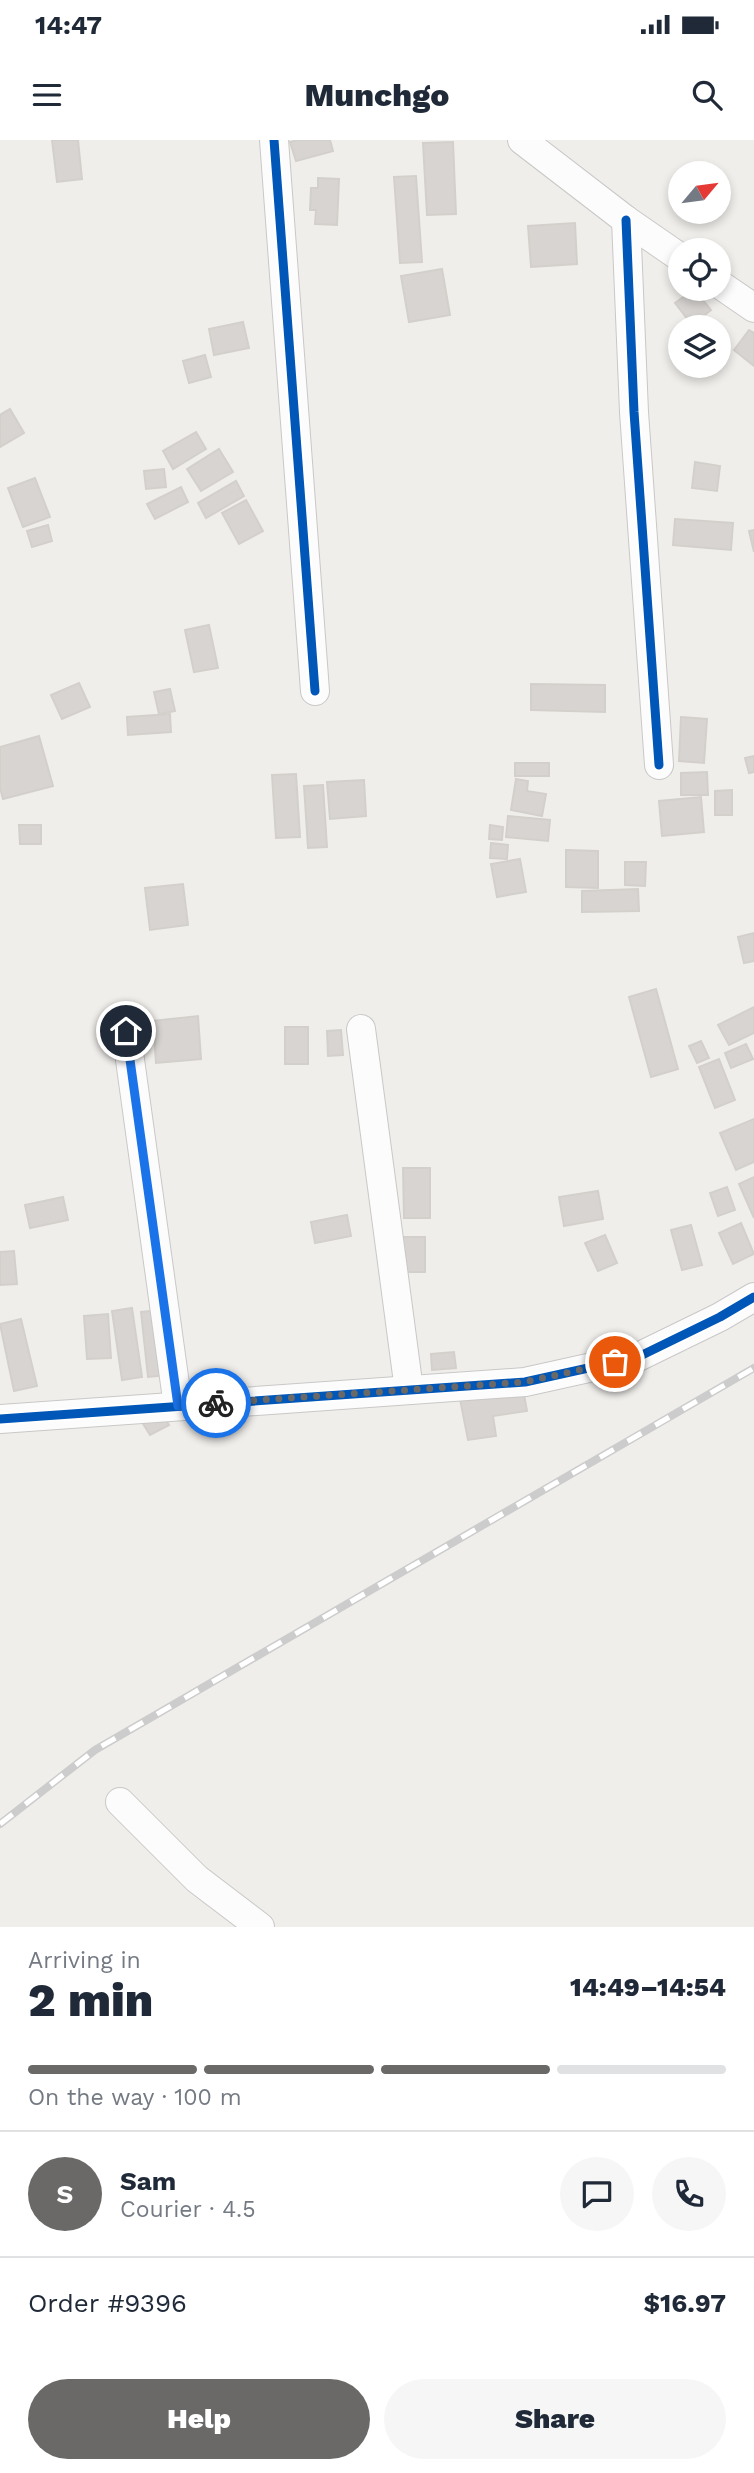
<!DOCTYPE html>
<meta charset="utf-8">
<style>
body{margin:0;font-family:"Work Sans",sans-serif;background:#f6f6f7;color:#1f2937;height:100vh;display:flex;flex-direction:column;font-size:26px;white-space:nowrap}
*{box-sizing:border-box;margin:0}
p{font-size:23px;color:#747a83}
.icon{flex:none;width:38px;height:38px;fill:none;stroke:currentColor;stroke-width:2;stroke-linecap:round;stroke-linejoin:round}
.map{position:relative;height:1787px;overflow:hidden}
.side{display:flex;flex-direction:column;background:#fff;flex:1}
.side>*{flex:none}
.needle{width:46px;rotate:61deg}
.fabs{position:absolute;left:668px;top:21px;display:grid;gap:14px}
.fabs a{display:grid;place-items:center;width:63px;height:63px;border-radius:50%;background:#fff;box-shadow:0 4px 10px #0003;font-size:35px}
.pin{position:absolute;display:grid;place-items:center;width:60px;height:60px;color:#fff;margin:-30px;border:4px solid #fff;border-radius:50%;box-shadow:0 2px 7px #0007}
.courier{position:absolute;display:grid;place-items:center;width:70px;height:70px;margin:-35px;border:5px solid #1a73e8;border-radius:50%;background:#fff;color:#222;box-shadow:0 2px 9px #0007}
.headline em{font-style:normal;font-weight:800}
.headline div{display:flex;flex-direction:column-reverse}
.headline{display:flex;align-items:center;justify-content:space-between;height:119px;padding:0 28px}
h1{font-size:46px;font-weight:800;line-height:52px}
.bar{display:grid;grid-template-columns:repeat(4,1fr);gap:10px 7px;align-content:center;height:84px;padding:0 28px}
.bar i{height:9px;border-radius:5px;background:#e0e1e3}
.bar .on{background:#6a6968}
.bar p{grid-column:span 4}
.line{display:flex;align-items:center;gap:18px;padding:0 28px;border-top:2px solid #e0e1e3}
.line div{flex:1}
.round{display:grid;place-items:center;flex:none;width:74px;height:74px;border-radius:37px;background:#f6f6f7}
.cta{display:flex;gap:14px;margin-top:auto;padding:14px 28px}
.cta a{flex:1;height:80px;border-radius:42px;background:#6a6968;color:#fff;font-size:28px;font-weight:800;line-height:80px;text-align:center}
.cta a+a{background:#f6f6f7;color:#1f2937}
.status{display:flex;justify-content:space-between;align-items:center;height:49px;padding:0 35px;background:#fff;direction:ltr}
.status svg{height:19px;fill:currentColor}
header{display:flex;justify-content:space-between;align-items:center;height:91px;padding:0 28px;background:#fff;font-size:32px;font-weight:800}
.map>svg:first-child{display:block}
.building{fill:#d7d4d2;stroke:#d3d0cc;stroke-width:2}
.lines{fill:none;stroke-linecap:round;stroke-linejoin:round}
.minor-casing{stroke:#c9c8c7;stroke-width:30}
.minor{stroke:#fdfcfc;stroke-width:28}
.rail-casing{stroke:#ccc;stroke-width:8}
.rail{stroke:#fff;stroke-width:5;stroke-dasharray:16;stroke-linecap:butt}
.cycleway-casing{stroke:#fff;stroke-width:13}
.cycleway{stroke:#0057b8;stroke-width:9}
.done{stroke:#6a6968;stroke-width:7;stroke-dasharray:0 12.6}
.route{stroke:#1a73e8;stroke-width:9}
</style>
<div class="status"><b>14:47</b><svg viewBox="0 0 49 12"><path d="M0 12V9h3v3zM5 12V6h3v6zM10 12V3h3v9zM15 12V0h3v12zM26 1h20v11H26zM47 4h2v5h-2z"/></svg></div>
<header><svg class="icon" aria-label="menu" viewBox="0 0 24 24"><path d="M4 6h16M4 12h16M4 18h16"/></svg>Munchgo<svg class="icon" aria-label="search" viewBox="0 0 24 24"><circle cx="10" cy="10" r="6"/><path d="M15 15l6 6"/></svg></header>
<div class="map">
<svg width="754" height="1787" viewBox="0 0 754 1787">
<rect width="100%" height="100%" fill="#f0eeeb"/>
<!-- building -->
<g class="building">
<polygon points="52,0 78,0 82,39 57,42"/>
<polygon points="298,0 330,0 333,11 296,21 290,2"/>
<polygon points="453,2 456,74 427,75 423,3"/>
<polygon points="416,36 422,122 400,123 394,37"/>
<polygon points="318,38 339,39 337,85 315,84 316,70 310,70 311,48 318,48"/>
<polygon points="575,83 577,124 531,127 528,86"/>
<polygon points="442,129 450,175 409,182 401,136"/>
<polygon points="694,149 711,170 692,185 675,163"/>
<polygon points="243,182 249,208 214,215 209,189"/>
<polygon points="749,190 754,193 754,226 734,210"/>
<polygon points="205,215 211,237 189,243 183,221"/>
<polygon points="10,269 24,293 0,307 0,275"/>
<polygon points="196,292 206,309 173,329 163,311"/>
<polygon points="219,309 233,332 201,351 187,329"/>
<polygon points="695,322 720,326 717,351 692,348"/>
<polygon points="164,329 166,347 146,349 144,331"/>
<polygon points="35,338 50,377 23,387 8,348"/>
<polygon points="236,341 244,356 206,378 198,363"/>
<polygon points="181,347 188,362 155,379 147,364"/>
<polygon points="246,360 263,391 239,404 222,373"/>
<polygon points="675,379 733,383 731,410 673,405"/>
<polygon points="48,385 52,401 32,407 27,391"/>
<polygon points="754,390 754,412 749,391"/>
<polygon points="209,485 218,528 194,532 185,490"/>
<polygon points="79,543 90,567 62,579 51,555"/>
<polygon points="531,544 605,545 605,572 531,570"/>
<polygon points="170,549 175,571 159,574 154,552"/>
<polygon points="170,574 171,592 128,595 127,577"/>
<polygon points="681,577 707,579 704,623 679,621"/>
<polygon points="39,596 53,646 3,659 0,648 0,607"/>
<polygon points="754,616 754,632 749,633 745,618"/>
<rect x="515" y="623" width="34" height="13"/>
<polygon points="707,632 708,655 681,655 681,633"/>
<polygon points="296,634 300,697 276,698 272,635"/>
<polygon points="516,639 528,641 527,651 546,654 542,676 511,670"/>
<polygon points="364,640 366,676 330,679 327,642"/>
<polygon points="323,645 327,707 308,708 304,646"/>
<polygon points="732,650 732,675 715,675 715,651"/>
<polygon points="701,657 704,692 662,696 659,661"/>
<polygon points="508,676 550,680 548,701 506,697"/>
<polygon points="19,685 41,685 41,704 20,704"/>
<polygon points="490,685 503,687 502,700 489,699"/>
<polygon points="491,703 508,705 507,719 490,718"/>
<polygon points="566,710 598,711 598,748 566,747"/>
<polygon points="520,719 526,752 497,757 491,724"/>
<polygon points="625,722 646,722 645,746 625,745"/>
<polygon points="183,744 188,785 150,790 145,748"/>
<polygon points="638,749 639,771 582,772 582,751"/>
<polygon points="754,793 754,821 744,823 738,797"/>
<polygon points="656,849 678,929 651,937 629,857"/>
<polygon points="754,867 754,893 729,905 718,885"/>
<polygon points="198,876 201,919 156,923 153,881"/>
<rect x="285" y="887" width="23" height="37"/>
<polygon points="341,890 343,915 328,916 327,891"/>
<polygon points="701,901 709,918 697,923 689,906"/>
<polygon points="746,904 753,919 731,928 725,913"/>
<polygon points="719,919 735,960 715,968 699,927"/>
<polygon points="754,979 754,1022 736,1030 720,993"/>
<polygon points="403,1028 430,1028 430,1078 404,1078"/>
<polygon points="754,1037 754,1078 739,1044"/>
<polygon points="727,1047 735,1070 718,1076 710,1053"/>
<polygon points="598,1051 603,1079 564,1086 559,1057"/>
<polygon points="63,1057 68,1080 30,1088 25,1065"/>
<polygon points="347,1075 351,1096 315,1103 311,1082"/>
<polygon points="741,1083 754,1114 733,1124 719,1093"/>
<polygon points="691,1085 702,1125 682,1130 671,1090"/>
<polygon points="605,1095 617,1123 598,1131 585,1103"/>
<rect x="398" y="1097" width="27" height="35"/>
<polygon points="14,1111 17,1144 0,1145 0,1112"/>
<polygon points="132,1168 142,1237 122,1240 112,1171"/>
<polygon points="160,1170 168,1235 148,1237 141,1172"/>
<polygon points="108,1174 111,1218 87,1219 84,1176"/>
<polygon points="21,1179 37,1246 14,1251 0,1184"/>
<polygon points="454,1212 456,1228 432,1230 431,1214"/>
<polygon points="523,1249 527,1271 493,1276 496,1296 468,1300 460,1259"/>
<polygon points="161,1271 169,1285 150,1295 142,1282"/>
</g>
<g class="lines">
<!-- minor casing -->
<g class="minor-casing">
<g id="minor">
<polyline points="274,0 315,551"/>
<polyline points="522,0 626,80 681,118"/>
<polyline points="626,80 634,272 659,625"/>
<polyline points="719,144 754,168"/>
<polyline points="361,889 409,1250"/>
<polyline points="126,891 178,1266"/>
<polyline points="0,1279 525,1242 638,1217 720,1177 754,1157"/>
<polyline points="120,1662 197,1739 260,1787"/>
</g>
</g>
<!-- minor -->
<use href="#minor" class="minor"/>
<!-- rail casing -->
<g class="rail-casing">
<polyline id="rail" points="0,1684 95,1610 754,1228"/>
</g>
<!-- rail -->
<use href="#rail" class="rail"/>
<!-- cycleway casing -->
<g class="cycleway-casing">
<g id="cycleway">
<polyline points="274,0 315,551"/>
<polyline points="626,80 634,272 659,625"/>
<polyline points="0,1279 525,1242 638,1217 720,1177 754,1157"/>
</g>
</g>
<!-- cycleway -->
<use href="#cycleway" class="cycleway"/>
</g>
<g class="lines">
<!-- done -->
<polyline class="done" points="216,1263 525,1242 615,1222"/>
<!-- route -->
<polyline class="route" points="126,891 178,1266 216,1263"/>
</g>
</svg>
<div class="fabs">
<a><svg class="needle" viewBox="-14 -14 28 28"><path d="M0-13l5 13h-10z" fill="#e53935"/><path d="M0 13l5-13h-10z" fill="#747a83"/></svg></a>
<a><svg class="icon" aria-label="locate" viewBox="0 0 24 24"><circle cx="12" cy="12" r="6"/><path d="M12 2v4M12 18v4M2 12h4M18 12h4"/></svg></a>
<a><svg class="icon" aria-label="layers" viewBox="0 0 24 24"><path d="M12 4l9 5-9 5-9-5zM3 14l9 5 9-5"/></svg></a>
</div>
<div class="pin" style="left:615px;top:1222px;background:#ea580c"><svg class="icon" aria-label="bag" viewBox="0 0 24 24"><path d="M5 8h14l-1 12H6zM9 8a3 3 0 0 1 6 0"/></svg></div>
<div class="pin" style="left:126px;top:891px;background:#1f2937"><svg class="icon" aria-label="home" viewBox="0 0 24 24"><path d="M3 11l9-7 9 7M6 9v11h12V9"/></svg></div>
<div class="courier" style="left:216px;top:1263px"><svg class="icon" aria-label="bike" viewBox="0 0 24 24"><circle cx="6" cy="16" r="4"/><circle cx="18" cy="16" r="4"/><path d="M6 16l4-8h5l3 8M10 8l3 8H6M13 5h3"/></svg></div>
</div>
<section class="side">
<div class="headline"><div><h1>2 min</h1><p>Arriving in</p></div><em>14:49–14:54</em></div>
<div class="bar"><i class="on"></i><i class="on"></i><i class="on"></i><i></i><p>On the way · 100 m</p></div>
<div class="line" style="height:126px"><b class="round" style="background:#6a6968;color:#fff">S</b><div><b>Sam</b><p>Courier · 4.5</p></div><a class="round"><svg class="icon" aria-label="chat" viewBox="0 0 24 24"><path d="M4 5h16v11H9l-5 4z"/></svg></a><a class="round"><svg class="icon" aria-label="phone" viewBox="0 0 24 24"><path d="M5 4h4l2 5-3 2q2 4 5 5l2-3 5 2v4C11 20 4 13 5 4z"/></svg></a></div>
<div class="line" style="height:91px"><div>Order #9396</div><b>$16.97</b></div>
<div class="cta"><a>Help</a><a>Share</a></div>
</section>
